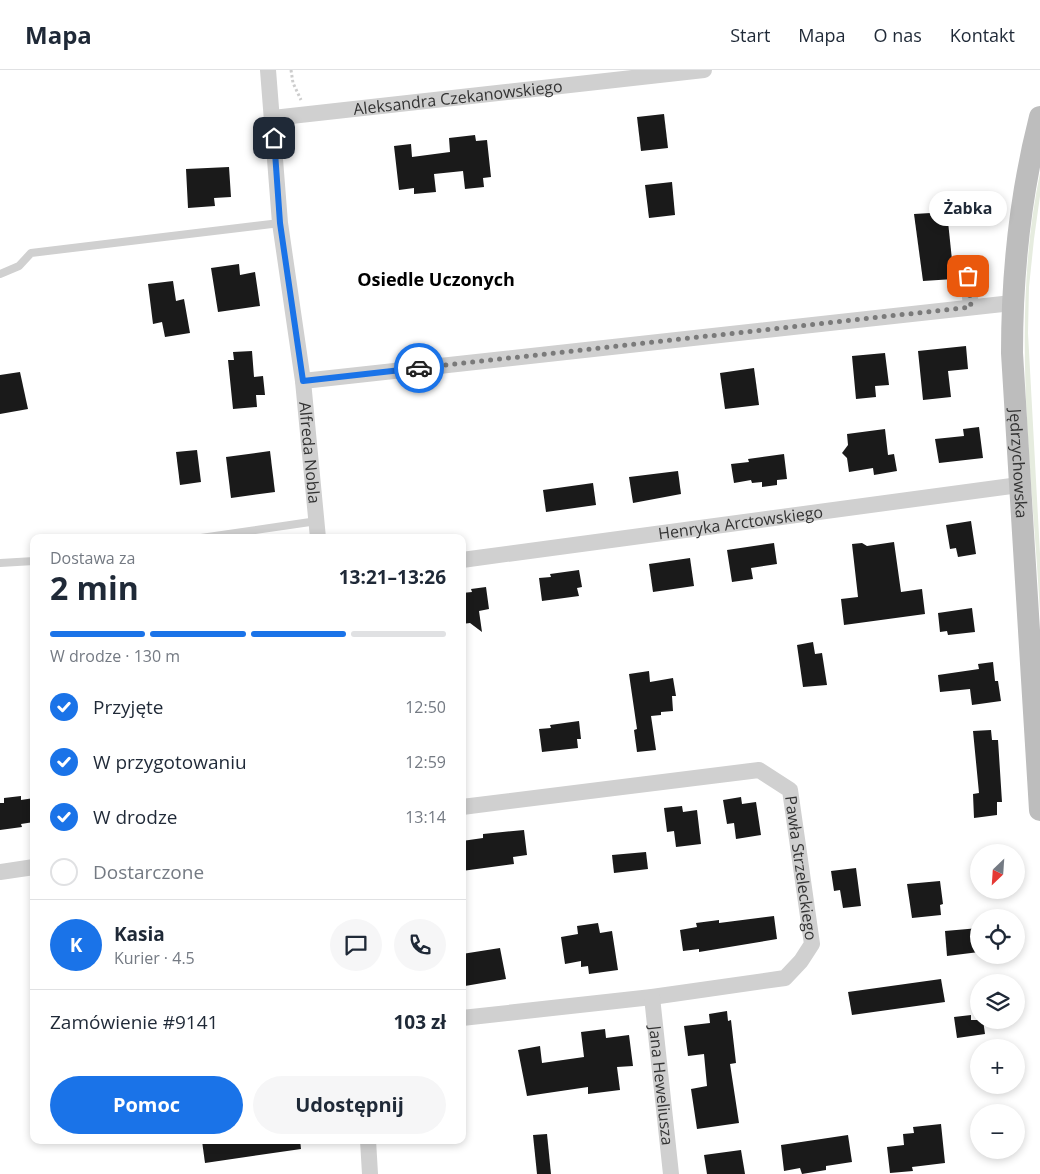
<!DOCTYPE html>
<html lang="pl">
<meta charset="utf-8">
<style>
body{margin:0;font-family:"Open Sans",sans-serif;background:#f6f6f7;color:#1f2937;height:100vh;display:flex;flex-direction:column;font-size:19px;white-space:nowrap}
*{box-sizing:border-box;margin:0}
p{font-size:16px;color:#747a83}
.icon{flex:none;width:28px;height:28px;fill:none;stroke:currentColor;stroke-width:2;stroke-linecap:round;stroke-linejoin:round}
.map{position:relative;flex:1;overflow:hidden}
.drawer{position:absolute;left:30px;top:464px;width:436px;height:610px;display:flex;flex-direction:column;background:#fff;border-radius:10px;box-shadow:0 2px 8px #0003}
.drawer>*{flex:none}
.needle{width:32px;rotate:205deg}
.fabs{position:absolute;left:970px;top:774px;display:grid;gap:10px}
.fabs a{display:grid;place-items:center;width:55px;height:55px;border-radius:50%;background:#fff;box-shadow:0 2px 8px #0003;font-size:25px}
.pin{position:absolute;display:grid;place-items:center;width:42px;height:42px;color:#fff;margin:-21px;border-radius:10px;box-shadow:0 2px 8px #0006}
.courier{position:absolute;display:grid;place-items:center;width:50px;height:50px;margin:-25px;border:4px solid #1a73e8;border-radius:50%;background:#fff;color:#222;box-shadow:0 1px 6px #0007}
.bubble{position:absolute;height:35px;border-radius:18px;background:#fff;box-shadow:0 2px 8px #0003;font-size:16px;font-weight:700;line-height:35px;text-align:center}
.headline em{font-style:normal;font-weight:700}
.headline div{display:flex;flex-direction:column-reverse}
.headline{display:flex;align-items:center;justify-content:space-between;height:85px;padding:0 20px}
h1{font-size:32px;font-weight:700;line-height:38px}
.bar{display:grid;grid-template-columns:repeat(4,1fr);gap:8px 5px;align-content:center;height:60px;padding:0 20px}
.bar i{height:6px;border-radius:4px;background:#e0e1e3}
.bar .on{background:#1a73e8}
.bar p{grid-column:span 4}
.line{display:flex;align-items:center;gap:12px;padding:0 20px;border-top:1px solid #e0e1e3}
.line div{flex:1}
.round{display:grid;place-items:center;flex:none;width:52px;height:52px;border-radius:26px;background:#f6f6f7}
ol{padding:0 20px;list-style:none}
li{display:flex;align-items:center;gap:15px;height:55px}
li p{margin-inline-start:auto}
li .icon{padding:5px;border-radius:50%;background:#1a73e8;color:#fff;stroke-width:4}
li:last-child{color:#747a83}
li i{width:28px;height:28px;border:2px solid #e0e1e3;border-radius:50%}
.cta{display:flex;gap:10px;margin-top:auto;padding:10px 20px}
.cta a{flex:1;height:58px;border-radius:30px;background:#1a73e8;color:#fff;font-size:20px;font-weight:700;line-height:58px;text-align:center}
.cta a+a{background:#f6f6f7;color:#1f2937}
header{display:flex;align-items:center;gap:30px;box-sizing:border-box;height:70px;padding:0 25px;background:#fff;border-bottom:1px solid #e0e1e3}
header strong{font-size:24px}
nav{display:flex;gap:28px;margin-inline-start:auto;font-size:18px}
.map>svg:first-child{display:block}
.green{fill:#e6ecdf}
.building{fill:#1a1a1a}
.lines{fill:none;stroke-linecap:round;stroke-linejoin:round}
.path{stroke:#cdcdcd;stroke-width:3;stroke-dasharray:2.5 2.5;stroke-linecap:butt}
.lane{stroke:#d0d0d0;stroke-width:8}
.street{stroke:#d0d0d0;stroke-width:16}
.secondary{stroke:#bdbdbd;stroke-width:22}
.done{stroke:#7a7a7a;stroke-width:5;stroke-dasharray:0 9}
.route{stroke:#1a73e8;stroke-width:6}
.labels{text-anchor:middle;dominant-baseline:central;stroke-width:5;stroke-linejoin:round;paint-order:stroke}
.street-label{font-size:16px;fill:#333;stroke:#fff}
.neighbourhood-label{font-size:18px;font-weight:bold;fill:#000;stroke:#fff}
</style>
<header>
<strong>Mapa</strong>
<nav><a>Start</a><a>Mapa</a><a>O nas</a><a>Kontakt</a></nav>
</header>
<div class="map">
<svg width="1040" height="1104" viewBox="0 0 1040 1104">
<rect width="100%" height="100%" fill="#fff"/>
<!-- green -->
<path class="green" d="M1040,103v23l-6,43 -5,48 -1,46 12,221v59c-8,-146 -30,-295 0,-440z"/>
<!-- building -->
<g class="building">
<polygon points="664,44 668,78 641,81 637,47"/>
<polygon points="475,65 476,71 487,70 491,107 483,108 484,117 465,119 463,101 434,104 436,122 414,124 414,118 399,120 394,76 411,74 412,87 450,82 449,68"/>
<polygon points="229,97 231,127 214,128 215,136 188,138 186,99"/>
<polygon points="672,112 675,145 649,148 645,115"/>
<polygon points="947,142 954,209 923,211 914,144"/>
<polygon points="239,194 240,205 255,202 260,236 218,242 211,198"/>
<polygon points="173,211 176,231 184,229 190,263 165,267 162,252 153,254 148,214"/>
<polygon points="966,276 968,299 948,301 951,327 923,330 918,281"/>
<polygon points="252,281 254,307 263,306 265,325 256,325 257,337 233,339 228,290 234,290 233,282"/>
<polygon points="885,283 889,315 875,316 876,327 856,329 852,286"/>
<polygon points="754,298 759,335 725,339 720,303"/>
<polygon points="20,302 28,339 0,344 0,305"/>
<polygon points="979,357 983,388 939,393 935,369 964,366 963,359"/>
<polygon points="885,359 888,385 894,384 897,401 874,405 873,398 849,402 847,388 842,383 848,375 847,364"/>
<polygon points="197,380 201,412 180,415 176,382"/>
<polygon points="270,381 275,422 231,428 226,387"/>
<polygon points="784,384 787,409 777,410 777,415 762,417 762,412 752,413 751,410 734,413 731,394 749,392 748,389"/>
<polygon points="678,401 681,424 633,433 629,407"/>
<polygon points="593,413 596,435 546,442 543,420"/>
<polygon points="971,451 976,484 958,487 956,478 950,479 946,455"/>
<polygon points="894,472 901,522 922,519 925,544 844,555 841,529 858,527 852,474 862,473 867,476"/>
<polygon points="774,473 777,494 751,498 753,509 732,512 727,480"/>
<polygon points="690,488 694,516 653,522 649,494"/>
<polygon points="579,500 582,517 577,518 579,526 542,531 539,508 551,507 550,504"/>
<polygon points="486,517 489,539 479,541 482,562 470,553 462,554 462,523 472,522 471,519"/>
<polygon points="972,538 975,562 948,565 947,561 940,562 938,543"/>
<polygon points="813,572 815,584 822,583 827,615 803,617 797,575"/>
<polygon points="993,592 995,611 998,611 1001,631 972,635 970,619 940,622 938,605 979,599 978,594"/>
<polygon points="649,601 650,612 673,608 676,626 672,626 673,641 661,642 661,645 651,646 656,680 637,682 634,660 637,659 629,604"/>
<polygon points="579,651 581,669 577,669 578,678 542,682 539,659 551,658 550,655"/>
<polygon points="991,660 992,670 998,670 1002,732 997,732 997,745 974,748 973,724 979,723 973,661"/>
<polygon points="21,726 21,730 34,728 34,752 21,754 22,757 0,760 0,733 4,733 4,728"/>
<polygon points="741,727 742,734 756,732 761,765 736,769 734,753 727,754 723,730"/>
<polygon points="682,736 683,742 697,740 701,774 676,777 674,761 667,762 664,738"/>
<polygon points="524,760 527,785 513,787 514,794 462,801 462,771 483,768 483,764"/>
<polygon points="646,782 648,799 614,803 612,785"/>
<polygon points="856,798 861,836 843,838 840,820 834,821 831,801"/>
<polygon points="940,811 943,834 940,835 941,845 912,848 907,814"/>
<polygon points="774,846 777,869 699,882 699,879 683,881 680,860 697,857 696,853 719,850 719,853"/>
<polygon points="598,853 600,863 612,861 618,900 589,904 588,896 581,897 581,891 565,894 561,867 578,864 577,856"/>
<polygon points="979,858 979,882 947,886 945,861"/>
<polygon points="500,878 506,909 465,916 465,912 462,913 462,884"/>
<polygon points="941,909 945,932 852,945 848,922"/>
<polygon points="727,941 728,951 731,950 736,993 730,994 739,1053 697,1059 691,1019 707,1016 704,984 688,986 684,956 710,953 709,944"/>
<polygon points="971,945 971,950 983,950 985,964 957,968 954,947"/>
<polygon points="605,959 606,968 629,965 633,996 617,997 620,1020 588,1024 588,1017 527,1026 518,980 540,976 542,993 584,987 581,962"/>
<polygon points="941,1054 945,1093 912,1097 913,1101 890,1103 887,1077 904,1075 903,1064 914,1063 913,1057"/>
<polygon points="547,1064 551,1104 537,1104 533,1065"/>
<polygon points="848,1065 852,1092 826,1096 826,1100 802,1104 800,1098 784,1101 781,1075"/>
<polygon points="216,1070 300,1070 301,1079 205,1093 202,1071"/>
<polygon points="741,1080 745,1104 707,1104 704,1085"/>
</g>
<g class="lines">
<!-- path -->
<polyline class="path" points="291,0 293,13 301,30"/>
<!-- lane -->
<g class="lane">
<polyline points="0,204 19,196 31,183 280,153"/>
<polyline points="201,468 317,451"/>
<polyline points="0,493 34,491"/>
</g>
<!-- street -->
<g class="street">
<path id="s1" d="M268,0l12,153 23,158 15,157"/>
<path id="s2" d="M273,48l431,-48"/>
<polyline points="968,206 971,237"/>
<polyline points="303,311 1012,233"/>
<path id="s3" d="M462,490l557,-75"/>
<path id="s4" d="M462,737l297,-37 31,20 22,154 -11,17 -16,17 -133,19 -190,21"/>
<polyline points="0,802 34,797"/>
<path id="s5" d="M652,927l19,177"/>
<polyline points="368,1070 370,1104"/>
</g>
<!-- secondary -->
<path class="secondary" id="s6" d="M1040,47c-20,78 -28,156 -28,236l28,457"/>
</g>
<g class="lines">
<!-- done -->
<polyline class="done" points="419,298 971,237 968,206"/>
<!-- route -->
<polyline class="route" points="274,68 280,153 303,311 419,298"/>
</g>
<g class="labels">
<!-- street labels -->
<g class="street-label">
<text stroke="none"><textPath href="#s2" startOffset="186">Aleksandra Czekanowskiego</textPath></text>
<text stroke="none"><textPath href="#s1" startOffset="385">Alfreda Nobla</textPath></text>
<text stroke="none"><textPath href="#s6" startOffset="349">Jędrzychowska</textPath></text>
<text stroke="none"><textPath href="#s3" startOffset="281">Henryka Arctowskiego</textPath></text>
<text stroke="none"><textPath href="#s4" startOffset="415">Pawła Strzeleckiego</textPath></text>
<text stroke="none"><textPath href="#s5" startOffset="89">Jana Heweliusza</textPath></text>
</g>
<!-- neighbourhood labels -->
<g class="neighbourhood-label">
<text x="436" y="209">Osiedle Uczonych</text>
</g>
</g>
</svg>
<div class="fabs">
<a><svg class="needle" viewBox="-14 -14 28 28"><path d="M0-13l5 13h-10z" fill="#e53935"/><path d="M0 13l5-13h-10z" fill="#747a83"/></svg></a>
<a><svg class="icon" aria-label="locate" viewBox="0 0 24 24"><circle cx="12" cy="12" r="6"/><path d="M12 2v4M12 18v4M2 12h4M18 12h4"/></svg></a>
<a><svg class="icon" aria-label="layers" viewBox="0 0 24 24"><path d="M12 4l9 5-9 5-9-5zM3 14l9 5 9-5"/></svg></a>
<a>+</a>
<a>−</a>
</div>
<div class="pin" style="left:968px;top:206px;background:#ea580c"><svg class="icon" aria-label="bag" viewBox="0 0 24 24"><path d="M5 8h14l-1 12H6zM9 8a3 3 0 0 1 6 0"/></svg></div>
<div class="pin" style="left:274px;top:68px;background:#1f2937"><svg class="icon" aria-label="home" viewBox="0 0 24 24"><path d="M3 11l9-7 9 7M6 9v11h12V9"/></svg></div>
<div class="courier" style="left:419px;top:298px"><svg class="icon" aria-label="car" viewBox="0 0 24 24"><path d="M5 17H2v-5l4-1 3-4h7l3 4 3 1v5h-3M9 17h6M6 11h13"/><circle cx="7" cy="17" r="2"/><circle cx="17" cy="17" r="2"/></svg></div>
<div class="bubble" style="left:929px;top:121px;width:78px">Żabka</div>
<section class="drawer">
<div class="headline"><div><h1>2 min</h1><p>Dostawa za</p></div><em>13:21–13:26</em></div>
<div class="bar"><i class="on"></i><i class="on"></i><i class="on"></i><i></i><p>W drodze · 130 m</p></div>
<ol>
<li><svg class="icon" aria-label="check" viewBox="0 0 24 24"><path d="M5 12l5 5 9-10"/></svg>Przyjęte<p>12:50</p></li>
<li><svg class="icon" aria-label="check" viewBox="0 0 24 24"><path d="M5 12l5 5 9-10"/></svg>W przygotowaniu<p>12:59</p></li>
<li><svg class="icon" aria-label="check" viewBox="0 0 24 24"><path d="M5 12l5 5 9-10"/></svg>W drodze<p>13:14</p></li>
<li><i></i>Dostarczone</li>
</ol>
<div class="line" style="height:90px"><b class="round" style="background:#1a73e8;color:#fff">K</b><div><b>Kasia</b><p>Kurier · 4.5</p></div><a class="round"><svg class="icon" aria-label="chat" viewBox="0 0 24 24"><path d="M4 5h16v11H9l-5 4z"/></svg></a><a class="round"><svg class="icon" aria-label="phone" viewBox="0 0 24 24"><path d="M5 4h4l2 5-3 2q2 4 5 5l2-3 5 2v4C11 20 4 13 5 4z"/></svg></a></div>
<div class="line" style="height:65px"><div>Zamówienie #9141</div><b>103 zł</b></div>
<div class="cta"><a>Pomoc</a><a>Udostępnij</a></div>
</section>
</div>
